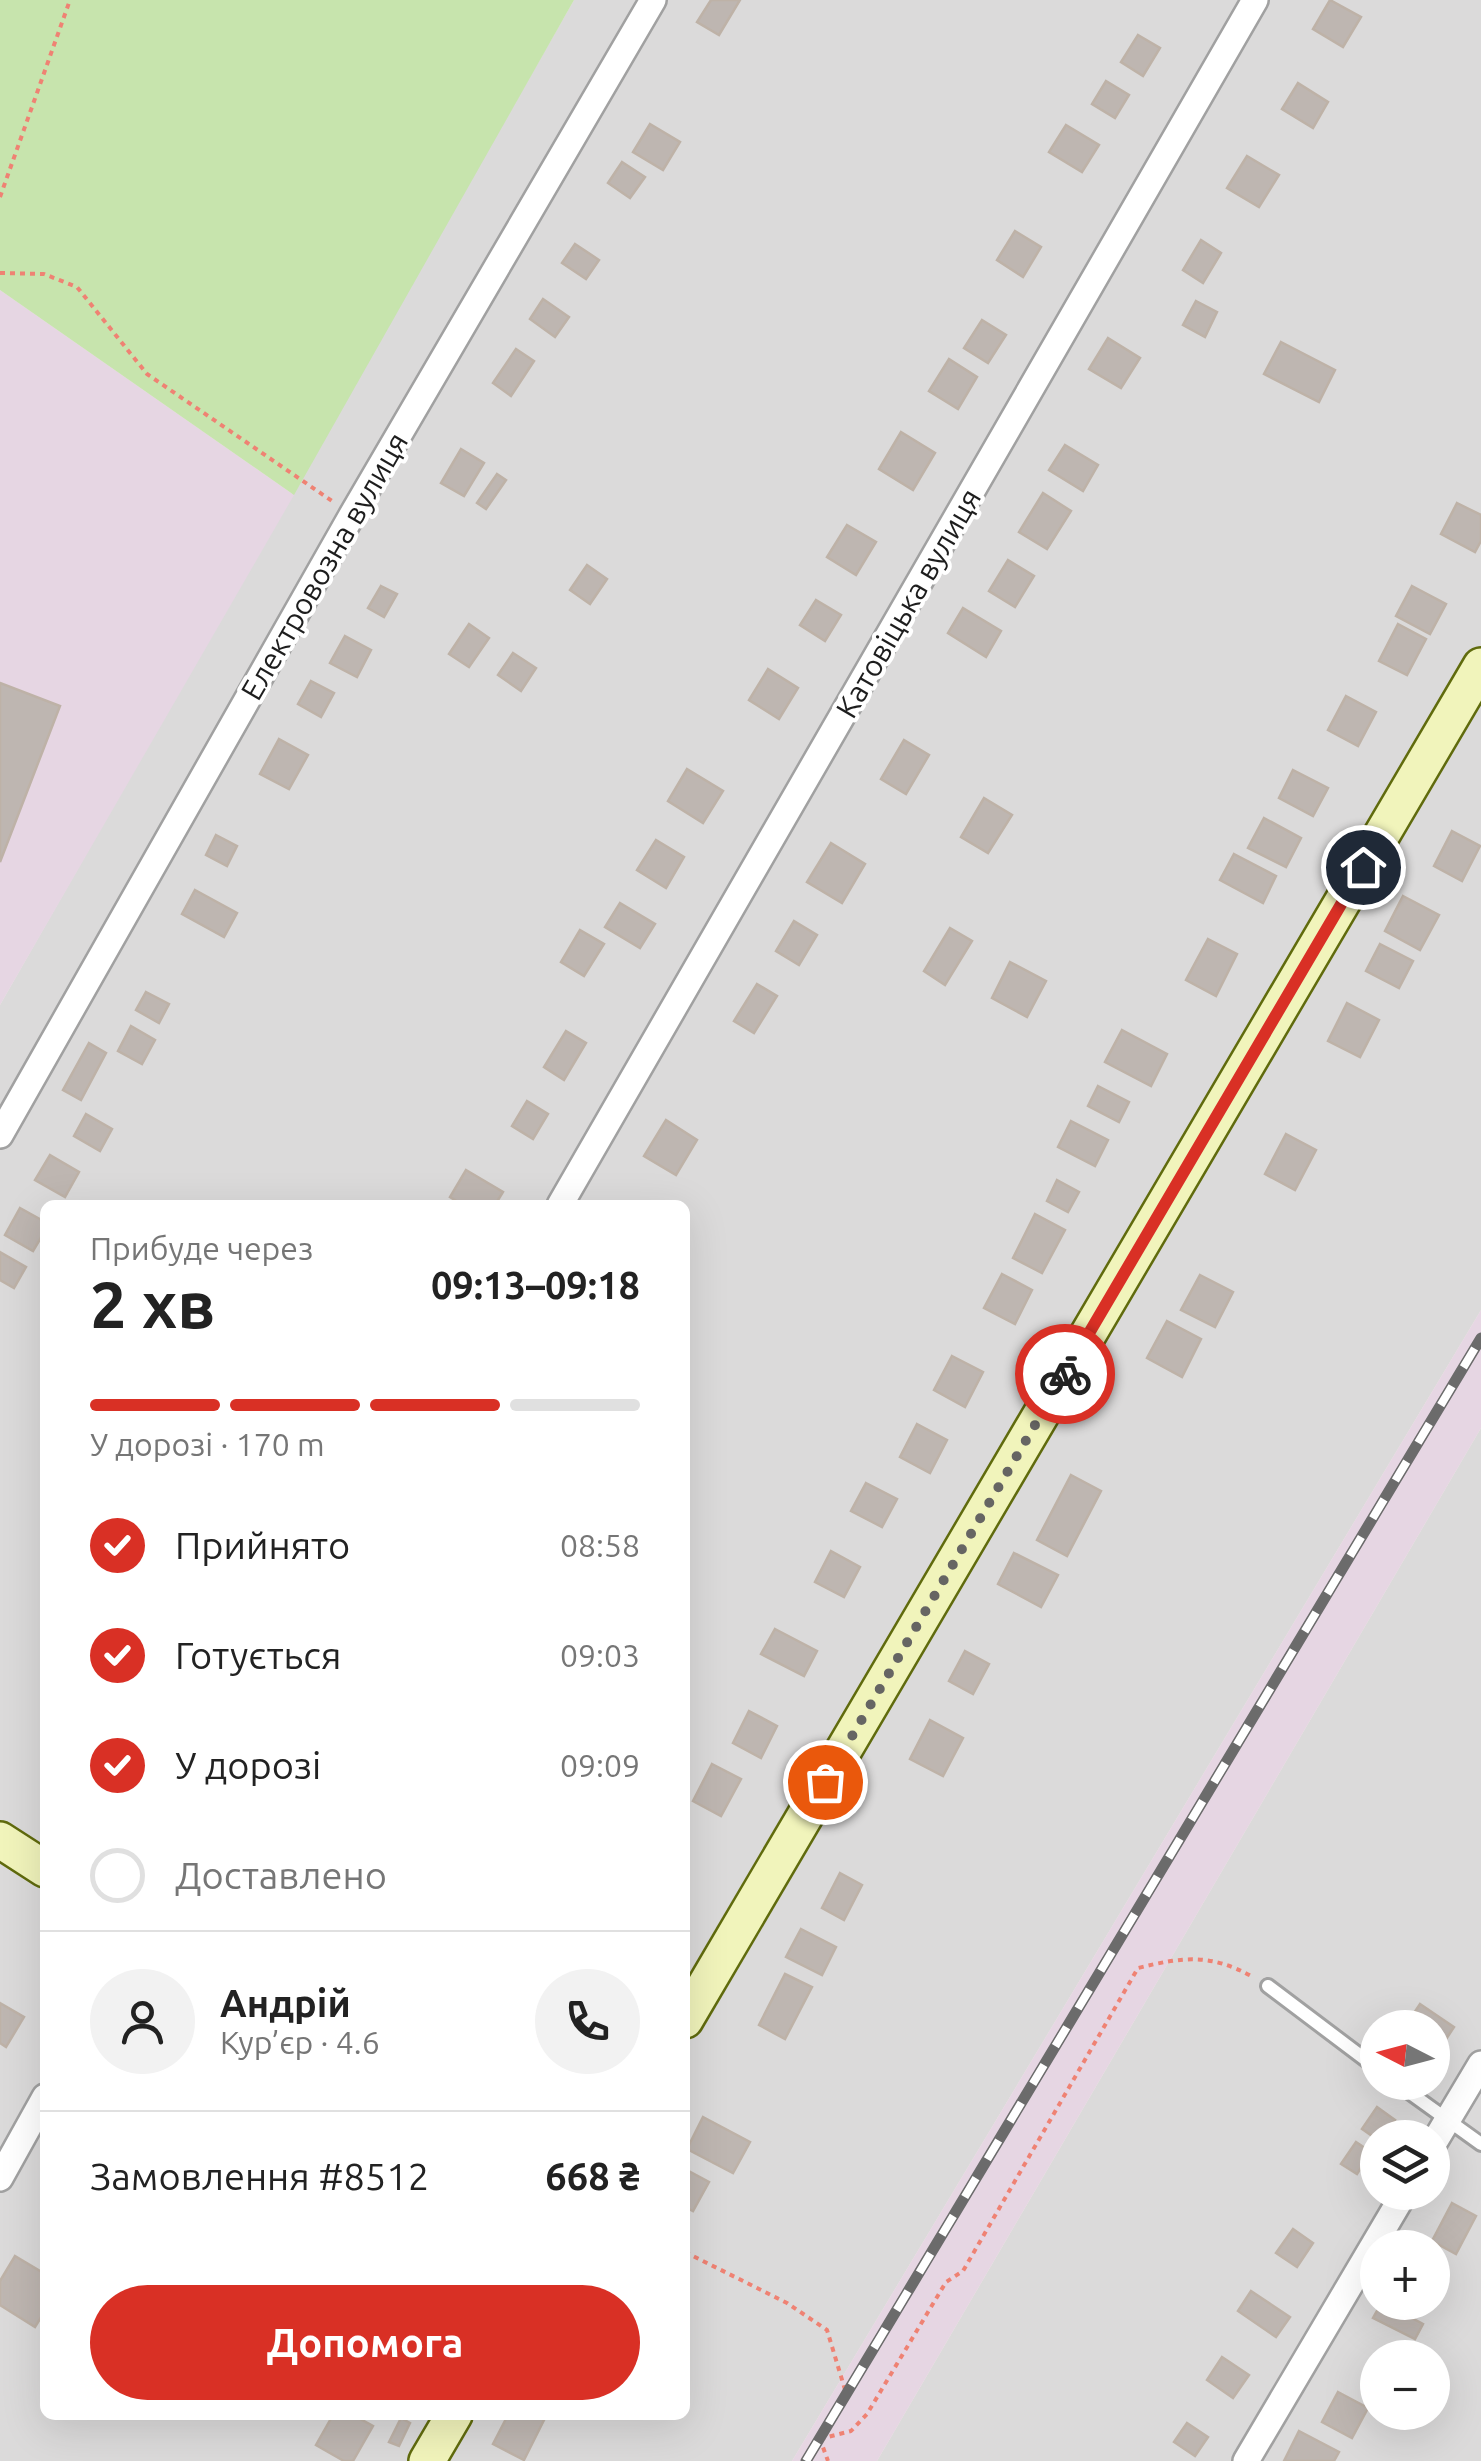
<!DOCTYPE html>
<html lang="uk">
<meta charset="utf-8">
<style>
body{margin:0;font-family:Ubuntu,sans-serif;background:#f2f2f2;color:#222;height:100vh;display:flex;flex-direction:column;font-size:38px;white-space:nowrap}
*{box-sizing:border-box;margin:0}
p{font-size:32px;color:#767676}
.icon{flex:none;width:55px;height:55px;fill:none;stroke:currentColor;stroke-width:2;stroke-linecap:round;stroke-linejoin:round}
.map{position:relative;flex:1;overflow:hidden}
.side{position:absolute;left:40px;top:1200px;width:650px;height:1220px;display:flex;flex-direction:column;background:#fff;border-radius:15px;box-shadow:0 10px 40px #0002}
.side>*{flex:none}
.needle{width:65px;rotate:276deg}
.tools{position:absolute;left:1360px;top:2010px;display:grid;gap:20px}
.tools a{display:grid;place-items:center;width:90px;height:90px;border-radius:50%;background:#fff;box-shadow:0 10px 40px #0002;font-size:50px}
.pin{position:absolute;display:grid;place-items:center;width:85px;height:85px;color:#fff;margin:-42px;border:5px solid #fff;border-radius:50%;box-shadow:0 2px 10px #0007}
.courier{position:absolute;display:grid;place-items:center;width:100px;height:100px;margin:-50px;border:8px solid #d93025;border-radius:50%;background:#fff;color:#222;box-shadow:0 2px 12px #0007}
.overview em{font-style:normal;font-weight:700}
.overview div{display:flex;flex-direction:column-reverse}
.overview{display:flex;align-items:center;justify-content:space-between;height:170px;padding:0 50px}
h1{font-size:65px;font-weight:700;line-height:75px}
.bar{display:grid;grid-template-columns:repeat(4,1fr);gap:15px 10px;align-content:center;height:120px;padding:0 50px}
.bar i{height:12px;border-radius:8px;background:#e0e0e0}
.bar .on{background:#d93025}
.bar p{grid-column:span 4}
.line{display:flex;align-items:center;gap:25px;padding:0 50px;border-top:2px solid #e0e0e0}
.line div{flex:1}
.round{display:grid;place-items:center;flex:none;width:105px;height:105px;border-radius:52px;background:#f2f2f2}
ol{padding:0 50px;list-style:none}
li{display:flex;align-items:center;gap:30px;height:110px}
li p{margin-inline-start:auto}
li .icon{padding:10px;border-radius:50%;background:#d93025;color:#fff;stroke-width:4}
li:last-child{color:#767676}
li i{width:55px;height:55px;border:5px solid #e0e0e0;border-radius:50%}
.button{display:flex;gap:20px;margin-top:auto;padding:20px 50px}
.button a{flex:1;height:115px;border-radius:60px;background:#d93025;color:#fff;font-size:40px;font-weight:700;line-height:115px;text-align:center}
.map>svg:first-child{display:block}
.residential{fill:#dbdada;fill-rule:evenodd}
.industrial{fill:#e6d6e3}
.grass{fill:#c7e4ad}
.building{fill:#beb6b1;stroke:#beb2a7;stroke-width:2.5}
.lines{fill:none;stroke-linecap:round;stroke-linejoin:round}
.lane-casing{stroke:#a1a1a1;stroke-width:18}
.street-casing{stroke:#a1a1a1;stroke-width:30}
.secondary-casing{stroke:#606b0d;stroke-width:40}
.path{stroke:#ef8273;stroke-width:4;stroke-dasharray:5 5;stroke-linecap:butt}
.lane{stroke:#fff;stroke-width:12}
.street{stroke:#fff;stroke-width:25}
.secondary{stroke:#f1f4bb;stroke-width:35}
.rail-casing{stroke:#6b6b6b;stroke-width:11}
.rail{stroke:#fff;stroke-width:8;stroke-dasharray:22;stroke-linecap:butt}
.done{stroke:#666563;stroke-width:10;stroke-dasharray:0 18}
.route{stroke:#d93025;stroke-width:12}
.labels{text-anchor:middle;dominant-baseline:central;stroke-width:8;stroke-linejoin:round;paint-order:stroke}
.street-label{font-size:30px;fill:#1d1d1d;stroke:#fff}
</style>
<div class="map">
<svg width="1481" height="2461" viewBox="0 0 1481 2461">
<rect width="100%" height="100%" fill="#eeeae4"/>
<!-- residential -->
<g class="residential">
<path d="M574,0h907v1310l-689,1151h-792v-1456zM45,1205h640v1210h-640z"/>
<path d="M1481,1428v1033h-604zM1378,2028h54v54h-54zM1378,2138h54v54h-54zM1378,2248h54v54h-54zM1378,2358h54v54h-54z"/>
</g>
<!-- industrial -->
<g class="industrial">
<polygon points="0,290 294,495 0,1005"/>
<polygon points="1481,1310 1481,1428 877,2461 792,2461"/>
</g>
<!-- grass -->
<polygon class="grass" points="0,0 574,0 294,495 0,290"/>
<!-- building -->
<g class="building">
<polygon points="711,0 740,0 719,35 697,22"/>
<polygon points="1330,0 1361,17 1343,47 1313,29"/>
<polygon points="1138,35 1160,48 1143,76 1121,62"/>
<polygon points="1106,81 1129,95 1115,118 1092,104"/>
<polygon points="1298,83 1328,102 1313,128 1282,109"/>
<polygon points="650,124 680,142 663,170 633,152"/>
<polygon points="1066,125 1099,145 1082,172 1049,152"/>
<polygon points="1247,156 1279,175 1259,207 1227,188"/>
<polygon points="622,162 645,177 630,198 608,183"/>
<polygon points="1015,231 1041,247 1023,277 997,260"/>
<polygon points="1201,240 1221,253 1203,283 1183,270"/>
<polygon points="575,244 599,260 586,279 562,263"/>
<polygon points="543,299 569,317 555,337 530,319"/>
<polygon points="1196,301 1217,312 1205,337 1183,325"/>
<polygon points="982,320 1006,335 988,363 964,348"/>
<polygon points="1108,338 1140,358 1121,388 1089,369"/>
<polygon points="1281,342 1335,370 1319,402 1264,374"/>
<polygon points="516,349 534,361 511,396 493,383"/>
<polygon points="949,359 977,377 958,409 929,391"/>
<polygon points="901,432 935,453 913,490 879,469"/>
<polygon points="1065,445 1098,465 1083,491 1049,470"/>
<polygon points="461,449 484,463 464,496 441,483"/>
<polygon points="497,474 506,480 486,509 477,503"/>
<polygon points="1043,493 1071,511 1047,549 1019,532"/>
<polygon points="1457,503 1481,515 1481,541 1475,552 1441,534"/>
<polygon points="847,525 876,542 856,575 827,557"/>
<polygon points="1008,560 1034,576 1015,607 989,591"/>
<polygon points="587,565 607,579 590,604 570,590"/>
<polygon points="381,586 397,594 384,617 368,608"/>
<polygon points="1412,586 1446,604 1430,634 1396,616"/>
<polygon points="816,600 841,615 825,641 800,625"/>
<polygon points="963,608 1001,631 986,657 948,633"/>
<polygon points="469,624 489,638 469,667 449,654"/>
<polygon points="1398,624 1426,639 1407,675 1379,661"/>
<polygon points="345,636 371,650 357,677 330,663"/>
<polygon points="513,653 536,668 521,691 498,675"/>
<polygon points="768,669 798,688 779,719 749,700"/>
<polygon points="311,681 334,693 321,717 298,704"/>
<polygon points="0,683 60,706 0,862"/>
<polygon points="1346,696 1376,712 1358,746 1328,730"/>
<polygon points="279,739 308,755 289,789 260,774"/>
<polygon points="904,740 929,755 906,794 881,779"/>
<polygon points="687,769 723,791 703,823 668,801"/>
<polygon points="1293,770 1328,788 1313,816 1279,798"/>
<polygon points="984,798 1012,815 988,853 961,837"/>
<polygon points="1264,818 1301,838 1286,867 1248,848"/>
<polygon points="1452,831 1480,846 1462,881 1434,866"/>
<polygon points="216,835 237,846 227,866 206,855"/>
<polygon points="656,840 684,857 666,888 637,870"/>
<polygon points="831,843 865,864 842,903 807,882"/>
<polygon points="1234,854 1276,876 1263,903 1220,880"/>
<polygon points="195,890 237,913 224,937 182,914"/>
<polygon points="1403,896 1439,915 1420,950 1385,931"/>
<polygon points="620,903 655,924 640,948 605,927"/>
<polygon points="794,921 817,935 799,965 776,951"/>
<polygon points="950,928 972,941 945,985 924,971"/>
<polygon points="580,930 604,944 584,976 561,962"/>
<polygon points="1208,939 1237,954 1216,996 1186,980"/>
<polygon points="1380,944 1413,961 1399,988 1366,971"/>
<polygon points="1010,962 1046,981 1027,1017 992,998"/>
<polygon points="757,984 777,996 754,1033 734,1021"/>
<polygon points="146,992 169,1004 159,1023 136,1010"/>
<polygon points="1347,1003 1379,1020 1360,1057 1328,1041"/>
<polygon points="131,1026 155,1040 142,1064 118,1051"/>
<polygon points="1122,1030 1167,1054 1151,1086 1105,1062"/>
<polygon points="566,1031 586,1043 564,1080 544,1067"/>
<polygon points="89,1043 106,1053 81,1100 63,1090"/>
<polygon points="1098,1086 1129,1102 1119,1122 1088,1106"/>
<polygon points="527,1101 548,1114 533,1139 512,1126"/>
<polygon points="86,1114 112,1129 100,1151 74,1136"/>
<polygon points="666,1120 697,1140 676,1175 644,1156"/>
<polygon points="1071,1121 1108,1140 1095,1166 1058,1147"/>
<polygon points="1286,1134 1316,1150 1295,1190 1265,1174"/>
<polygon points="50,1155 79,1172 65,1197 35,1180"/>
<polygon points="466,1170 503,1192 495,1205 463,1205 450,1197"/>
<polygon points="1057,1180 1079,1192 1068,1212 1047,1201"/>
<polygon points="20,1208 45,1222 45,1231 33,1251 5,1235"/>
<polygon points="1035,1214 1065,1230 1042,1273 1013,1258"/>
<polygon points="0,1252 26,1267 14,1288 0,1280"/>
<polygon points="1002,1274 1032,1290 1015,1324 984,1308"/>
<polygon points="1200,1275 1233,1292 1215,1327 1181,1310"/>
<polygon points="1167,1321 1201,1339 1182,1377 1147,1358"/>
<polygon points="952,1356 983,1372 965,1407 934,1390"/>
<polygon points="917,1424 947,1440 930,1473 900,1457"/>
<polygon points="1071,1475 1101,1491 1067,1556 1037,1540"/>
<polygon points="866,1483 897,1499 882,1527 851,1511"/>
<polygon points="831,1551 860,1567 844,1597 815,1582"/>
<polygon points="1014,1553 1058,1575 1041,1607 998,1584"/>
<polygon points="775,1629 817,1651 804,1676 761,1654"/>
<polygon points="965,1651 989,1664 973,1694 949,1681"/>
<polygon points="749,1711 777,1726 761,1758 733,1743"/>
<polygon points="930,1720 963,1738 943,1776 910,1759"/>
<polygon points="712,1764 741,1779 721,1816 693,1801"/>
<polygon points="840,1873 862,1885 844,1920 822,1908"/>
<polygon points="801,1929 836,1947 822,1975 786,1957"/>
<polygon points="785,1974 812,1987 785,2039 759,2025"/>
<polygon points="0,2003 24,2017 6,2047 0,2043"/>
<polygon points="1420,2004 1454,2027 1437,2053 1432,2050 1432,2028 1404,2028"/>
<polygon points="1377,2107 1395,2120 1378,2140 1362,2129"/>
<polygon points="703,2117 750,2142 733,2173 687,2149"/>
<polygon points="1356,2142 1371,2152 1357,2174 1341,2164"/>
<polygon points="685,2169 709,2182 693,2211 685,2207"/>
<polygon points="1452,2203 1476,2216 1456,2254 1432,2241"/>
<polygon points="1293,2229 1313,2243 1297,2267 1276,2253"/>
<polygon points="15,2256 45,2274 45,2311 35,2327 0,2305 0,2281"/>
<polygon points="1251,2291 1290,2317 1276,2337 1238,2311"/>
<polygon points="1382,2302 1423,2324 1415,2339 1373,2318"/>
<polygon points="1222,2357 1249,2375 1233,2398 1207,2380"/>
<polygon points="1338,2392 1368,2408 1352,2438 1322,2422"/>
<polygon points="333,2415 353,2415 373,2426 353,2461 344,2461 316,2445"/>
<polygon points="508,2415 535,2415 544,2420 524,2460 493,2444"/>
<polygon points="401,2418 410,2423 399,2446 389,2442"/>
<polygon points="1187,2423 1208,2437 1195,2456 1174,2442"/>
<polygon points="1299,2431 1339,2452 1334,2461 1284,2461"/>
</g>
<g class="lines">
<!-- lane casing -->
<g class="lane-casing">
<g id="lane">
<polyline points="1268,1986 1378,2069"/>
<polyline points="1395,2082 1481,2144"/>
</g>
</g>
<!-- street casing -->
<g class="street-casing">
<g id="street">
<polyline points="0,1135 352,515 653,0"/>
<polyline points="560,1205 1255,0"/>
<polyline points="1432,2146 1481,2064"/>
<polyline points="0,2178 45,2097"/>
<polyline points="1246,2461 1405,2192"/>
</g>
</g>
<!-- secondary casing -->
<g class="secondary-casing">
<g id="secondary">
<polyline points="0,1840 45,1869"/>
<polyline points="685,2020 1481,666"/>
<polyline points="427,2461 454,2415"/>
</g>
</g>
<!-- path -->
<g class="path">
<polyline points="0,197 70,0"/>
<polyline points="0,273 44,274 77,287 147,374 332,501"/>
<polyline points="685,2252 787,2303 827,2330 846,2393 820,2439 828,2461"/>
<path d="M820,2439l31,-8 16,-17 79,-132 17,-11 175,-303c45,-11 72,-15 115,9"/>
</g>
<!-- lane -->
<use href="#lane" class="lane"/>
<!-- street -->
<use href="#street" class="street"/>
<!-- secondary -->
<use href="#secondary" class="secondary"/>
<!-- rail casing -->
<g class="rail-casing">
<polyline id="rail" points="806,2461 1481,1338"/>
</g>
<!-- rail -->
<use href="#rail" class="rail"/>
</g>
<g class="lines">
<!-- done -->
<polyline class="done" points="825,1782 1065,1374"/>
<!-- route -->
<polyline class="route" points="1065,1374 1363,867"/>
</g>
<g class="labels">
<!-- street labels -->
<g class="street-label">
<text transform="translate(324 566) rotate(-60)">Електровозна вулиця</text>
<text transform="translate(908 603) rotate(-60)">Катовіцька вулиця</text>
</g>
</g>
</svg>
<div class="tools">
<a><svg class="needle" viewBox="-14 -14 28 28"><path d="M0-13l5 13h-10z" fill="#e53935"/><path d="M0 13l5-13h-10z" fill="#767676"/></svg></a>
<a><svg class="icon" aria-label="layers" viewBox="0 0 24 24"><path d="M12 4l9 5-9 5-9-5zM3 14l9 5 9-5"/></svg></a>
<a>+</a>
<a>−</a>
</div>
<div class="pin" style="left:825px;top:1782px;background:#ea580c"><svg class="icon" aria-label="bag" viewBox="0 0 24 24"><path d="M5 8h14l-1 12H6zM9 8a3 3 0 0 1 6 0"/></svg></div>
<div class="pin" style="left:1363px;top:867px;background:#1f2937"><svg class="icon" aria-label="home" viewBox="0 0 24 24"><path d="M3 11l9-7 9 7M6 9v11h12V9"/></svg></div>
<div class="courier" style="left:1065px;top:1374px"><svg class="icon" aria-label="bike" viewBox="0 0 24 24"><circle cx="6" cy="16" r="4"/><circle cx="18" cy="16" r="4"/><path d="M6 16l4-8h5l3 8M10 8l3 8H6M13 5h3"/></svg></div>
<section class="side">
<div class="overview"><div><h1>2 хв</h1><p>Прибуде через</p></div><em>09:13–09:18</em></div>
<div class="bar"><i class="on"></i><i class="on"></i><i class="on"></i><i></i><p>У дорозі · 170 m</p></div>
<ol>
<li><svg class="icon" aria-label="check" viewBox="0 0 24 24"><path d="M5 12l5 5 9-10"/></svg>Прийнято<p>08:58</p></li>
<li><svg class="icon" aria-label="check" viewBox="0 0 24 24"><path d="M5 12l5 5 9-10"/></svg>Готується<p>09:03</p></li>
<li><svg class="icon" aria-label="check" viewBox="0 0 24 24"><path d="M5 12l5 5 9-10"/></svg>У дорозі<p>09:09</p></li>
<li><i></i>Доставлено</li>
</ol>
<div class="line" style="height:180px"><a class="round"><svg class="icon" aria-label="person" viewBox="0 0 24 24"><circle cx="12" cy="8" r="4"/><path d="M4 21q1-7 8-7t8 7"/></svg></a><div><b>Андрій</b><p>Кур’єр · 4.6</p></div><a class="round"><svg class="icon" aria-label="phone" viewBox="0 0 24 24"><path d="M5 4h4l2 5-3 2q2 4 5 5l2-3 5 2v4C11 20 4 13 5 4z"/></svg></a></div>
<div class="line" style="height:130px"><div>Замовлення #8512</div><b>668 ₴</b></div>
<div class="button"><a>Допомога</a></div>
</section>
</div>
